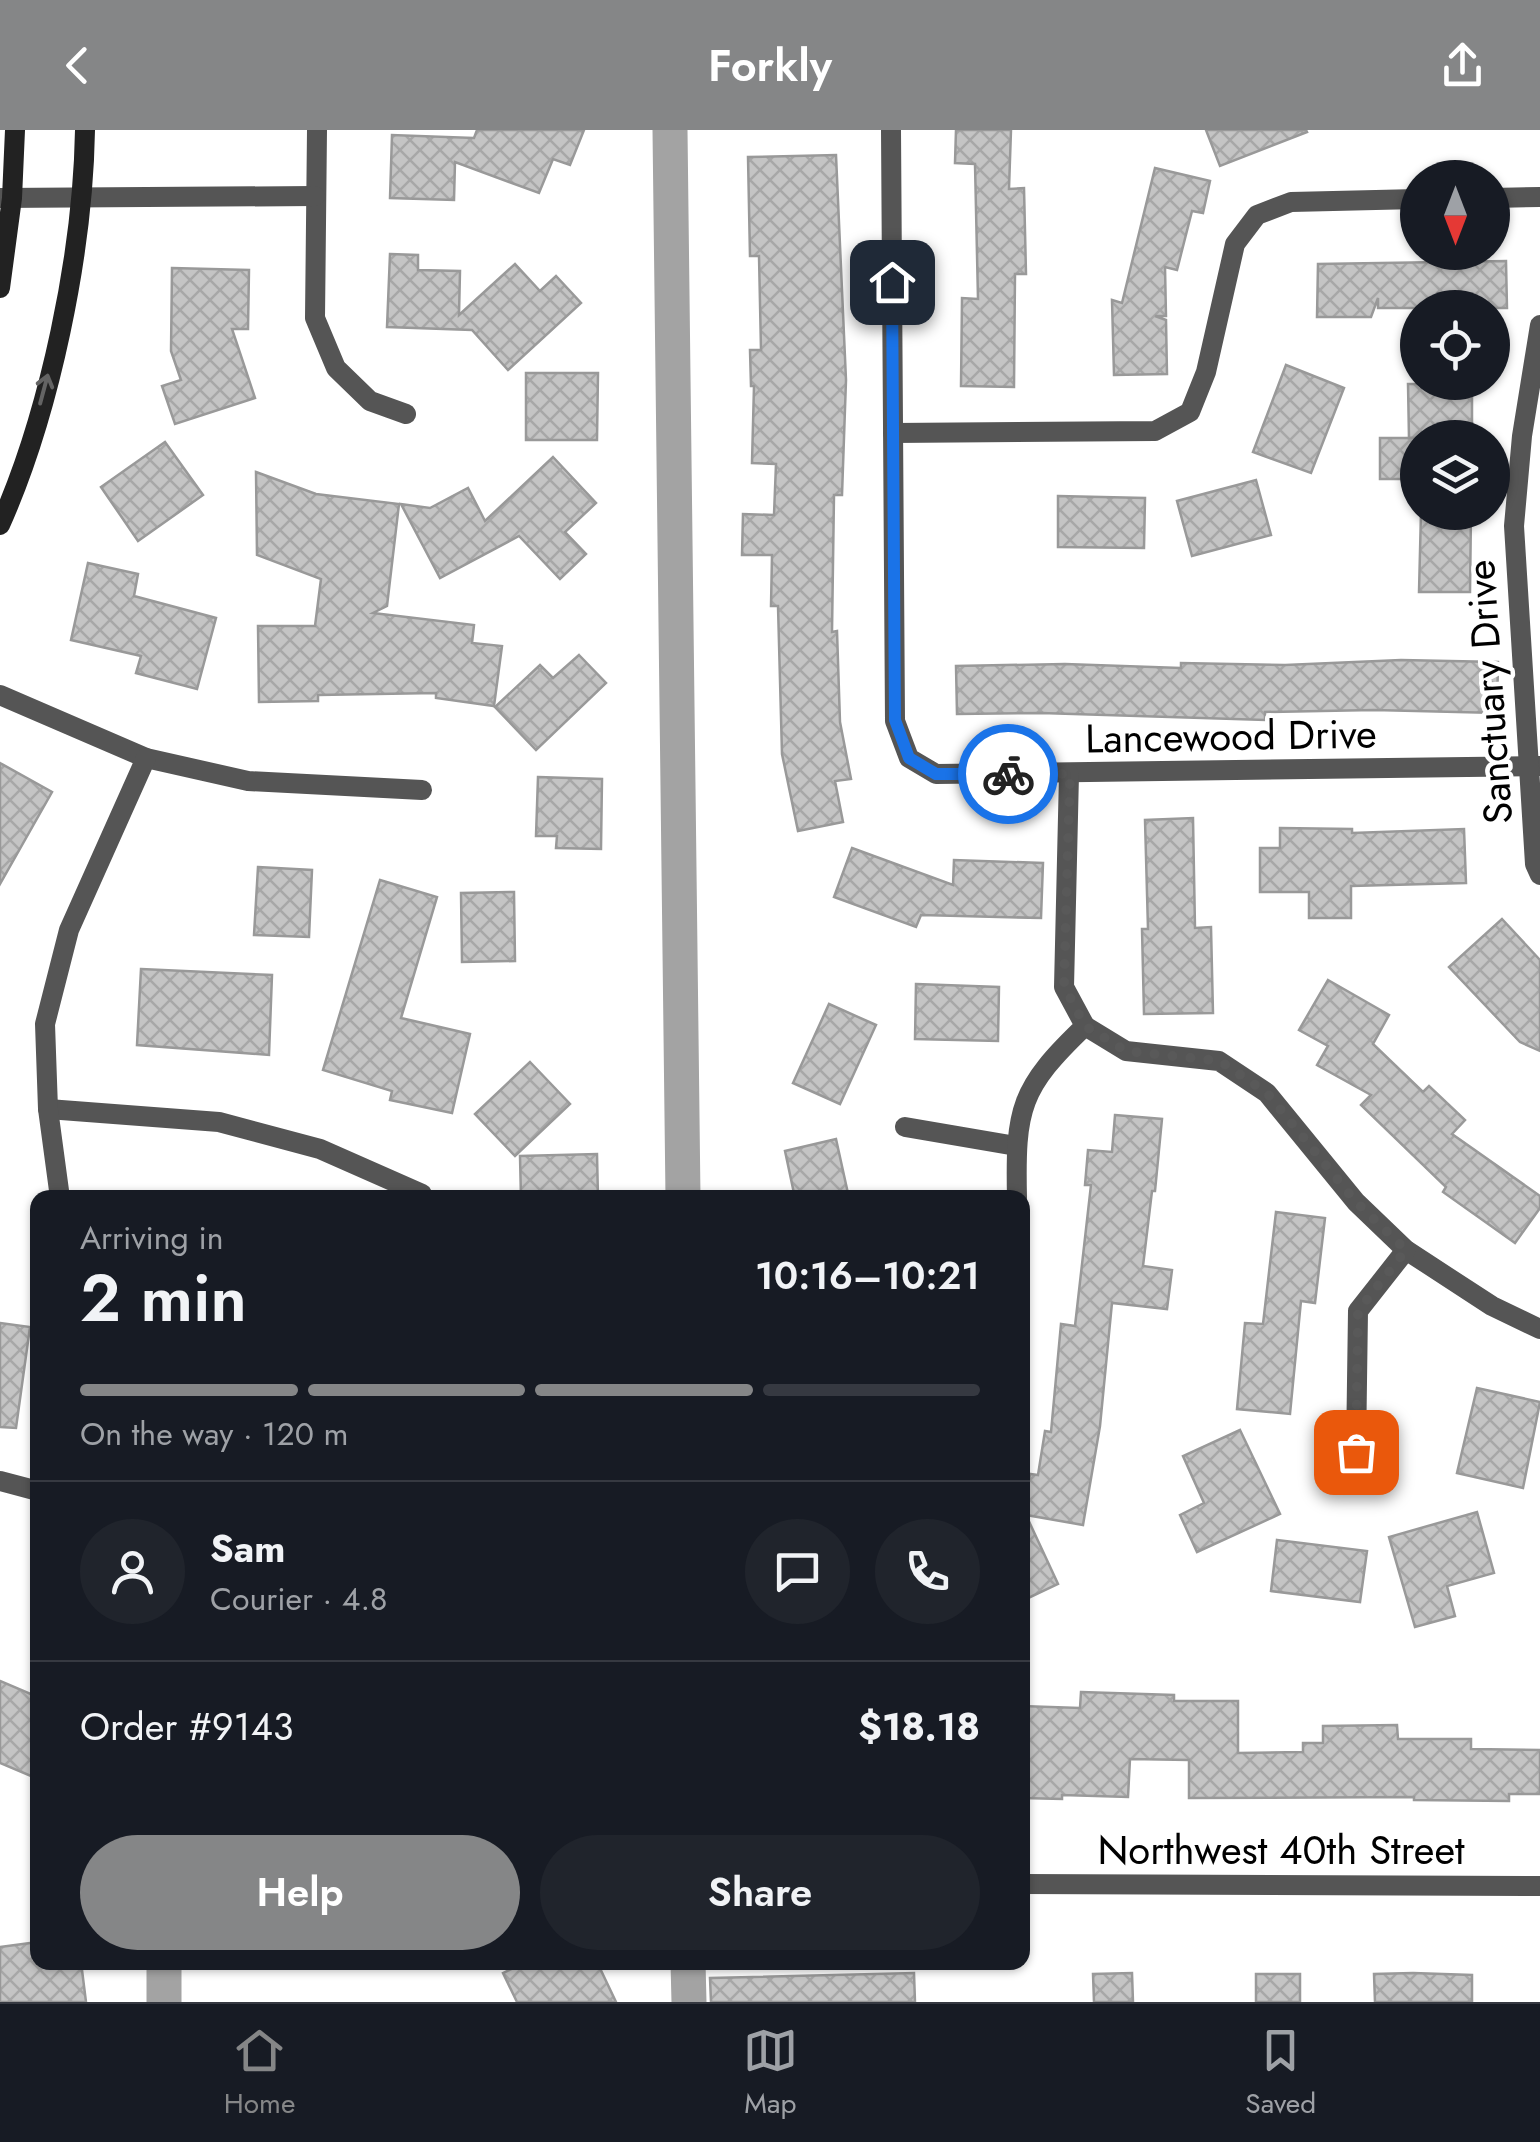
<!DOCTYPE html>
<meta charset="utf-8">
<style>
body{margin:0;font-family:Jost,sans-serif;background:#20242c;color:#f1f3f6;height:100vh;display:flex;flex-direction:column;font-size:38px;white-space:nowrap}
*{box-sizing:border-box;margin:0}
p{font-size:32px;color:#9ea1a6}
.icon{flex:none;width:55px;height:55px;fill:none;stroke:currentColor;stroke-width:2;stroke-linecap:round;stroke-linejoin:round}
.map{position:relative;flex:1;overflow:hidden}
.panel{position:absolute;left:30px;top:1060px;width:1000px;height:780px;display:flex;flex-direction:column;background:#171b24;border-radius:20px;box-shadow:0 2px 8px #0004}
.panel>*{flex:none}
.needle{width:65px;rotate:180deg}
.buttons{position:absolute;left:1400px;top:30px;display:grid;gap:20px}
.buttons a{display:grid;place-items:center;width:110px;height:110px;border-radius:50%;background:#171b24;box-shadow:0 2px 8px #0004;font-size:50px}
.pin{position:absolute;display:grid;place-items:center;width:85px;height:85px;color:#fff;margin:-42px;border-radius:20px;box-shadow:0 5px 15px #0006}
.courier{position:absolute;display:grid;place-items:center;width:100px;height:100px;margin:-50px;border:8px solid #1a73e8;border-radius:50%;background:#fff;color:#222;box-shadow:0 2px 12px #0007}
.headline em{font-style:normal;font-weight:600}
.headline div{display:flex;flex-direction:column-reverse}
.headline{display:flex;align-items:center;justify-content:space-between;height:170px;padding:0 50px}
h1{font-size:65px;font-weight:600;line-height:75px}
.bar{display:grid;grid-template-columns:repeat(4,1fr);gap:15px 10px;align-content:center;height:120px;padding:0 50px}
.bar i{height:12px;border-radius:8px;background:#363941}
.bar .active{background:#858687}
.bar p{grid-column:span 4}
.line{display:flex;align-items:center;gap:25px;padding:0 50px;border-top:2px solid #363941}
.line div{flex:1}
.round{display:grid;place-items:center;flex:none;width:105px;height:105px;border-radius:52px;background:#20242c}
.primary-button{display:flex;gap:20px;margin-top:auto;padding:20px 50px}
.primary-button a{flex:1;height:115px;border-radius:60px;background:#858687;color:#fff;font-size:40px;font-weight:600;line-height:115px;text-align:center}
.primary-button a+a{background:#20242c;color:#f1f3f6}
header{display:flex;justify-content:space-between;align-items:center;height:130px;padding:0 50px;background:#858687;color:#fff;font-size:45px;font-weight:600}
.dock{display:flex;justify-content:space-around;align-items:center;height:140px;border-top:2px solid #363941;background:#171b24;font-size:28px;color:#9ea1a6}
.dock a{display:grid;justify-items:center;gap:5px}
.dock .active{color:#858687}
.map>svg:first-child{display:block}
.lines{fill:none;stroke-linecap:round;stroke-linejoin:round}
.canal{stroke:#a3a3a3;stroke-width:35}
.building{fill:url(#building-cross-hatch);stroke:#999;stroke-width:2.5}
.street{stroke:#555;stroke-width:20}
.secondary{stroke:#222;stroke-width:20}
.oneway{stroke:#646464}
.done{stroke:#595959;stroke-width:10;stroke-dasharray:0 18}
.route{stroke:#1a73e8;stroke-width:12}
.labels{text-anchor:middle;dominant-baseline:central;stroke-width:9;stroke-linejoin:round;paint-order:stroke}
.street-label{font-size:40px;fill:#000;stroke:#fff}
</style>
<header><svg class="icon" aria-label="back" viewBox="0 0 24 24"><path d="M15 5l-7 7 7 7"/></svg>Forkly<svg class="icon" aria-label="share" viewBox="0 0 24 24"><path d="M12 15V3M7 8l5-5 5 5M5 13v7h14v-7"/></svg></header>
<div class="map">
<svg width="1540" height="1872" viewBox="0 0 1540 1872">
<defs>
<pattern id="building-cross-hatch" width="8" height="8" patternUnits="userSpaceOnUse" patternTransform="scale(2.5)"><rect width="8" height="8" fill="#c4c4c4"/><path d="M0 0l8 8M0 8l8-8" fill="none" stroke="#a7a7a7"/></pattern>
</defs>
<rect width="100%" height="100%" fill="#fff"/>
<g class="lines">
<!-- canal -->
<g class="canal">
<polyline points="670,0 683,1068"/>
<polyline points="164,1832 164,1872"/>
<polyline points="688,1832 689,1872"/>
</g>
</g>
<!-- building -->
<g class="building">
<polygon points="477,0 584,0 570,35 553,29 539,63 455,32 454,70 390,68 392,5 474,8"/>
<polygon points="956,0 1011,0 1009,59 1024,58 1026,144 1015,144 1014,257 961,256 962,168 978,169 975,34 955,33"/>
<polygon points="1206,0 1306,0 1307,2 1220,36"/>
<polygon points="836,25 846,250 842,365 834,365 832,502 837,501 840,592 851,649 835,651 843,692 798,701 782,624 778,476 771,476 772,425 742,425 743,384 774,385 776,334 752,333 754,256 751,256 750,220 761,220 759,126 750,126 748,27"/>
<polygon points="1155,38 1210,51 1203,83 1192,81 1177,140 1165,137 1166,186 1155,186 1166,190 1167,244 1114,245 1112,170 1122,173"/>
<polygon points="390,124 418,125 418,140 460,141 459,185 515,134 540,161 556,146 581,173 508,240 472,200 387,197"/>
<polygon points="1506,131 1507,178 1378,178 1378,168 1371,187 1317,187 1318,134"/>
<polygon points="172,138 249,140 248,199 232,199 255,268 175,294 162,256 181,250 171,221"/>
<polygon points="1286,235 1344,258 1311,343 1253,322"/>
<polygon points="526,243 598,243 597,310 526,310"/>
<polygon points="1408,254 1472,254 1472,308 1409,308"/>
<rect x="1380" y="308" width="38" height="41"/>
<polygon points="165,312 203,365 138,411 101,357"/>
<polygon points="553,327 596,373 565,402 586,424 560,449 519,406 440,448 401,374 430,378 468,358 485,391"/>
<polygon points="256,342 316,364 399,374 387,476 373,483 474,495 472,513 502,516 494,576 436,568 436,563 318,565 318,571 259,572 258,496 315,496 321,449 257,425"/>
<polygon points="1256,350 1271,405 1192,426 1177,371"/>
<polygon points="1058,366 1145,368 1144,418 1058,417"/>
<polygon points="1421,382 1471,382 1470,462 1419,462"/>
<polygon points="88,433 138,444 134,466 216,488 197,559 136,543 141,526 71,510"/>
<polygon points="579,525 606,553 536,620 495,577 540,535 553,548"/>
<polygon points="1401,530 1498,532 1497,583 1374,580 1265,582 1265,590 1041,583 957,584 956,536 1065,534 1181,538 1181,533 1285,535"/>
<polygon points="0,633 52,662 0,754"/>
<polygon points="538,647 602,649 601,719 556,718 557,706 536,706"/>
<polygon points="1193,688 1195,798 1211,797 1213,883 1144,884 1142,799 1148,799 1145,690"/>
<polygon points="1280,698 1352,699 1352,703 1464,699 1466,753 1351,756 1351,788 1309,788 1309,762 1260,762 1260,718 1280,718"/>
<polygon points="852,718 953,755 954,730 1043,733 1041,788 921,785 916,797 834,767"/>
<polygon points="258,737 312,740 309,807 254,805"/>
<polygon points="380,750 437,767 401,888 470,904 452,983 390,970 392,961 323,940"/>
<polygon points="514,762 515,831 462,832 461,763"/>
<polygon points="1502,789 1540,830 1540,921 1520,912 1449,837"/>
<polygon points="141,839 272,845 269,925 137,915"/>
<polygon points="1328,850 1389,885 1373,914 1423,962 1429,956 1465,990 1452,1004 1540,1066 1540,1078 1515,1113 1443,1062 1446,1057 1361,975 1371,965 1317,935 1328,916 1299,900"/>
<polygon points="916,854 999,857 998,911 915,909"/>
<polygon points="829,874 876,895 840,974 793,953"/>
<polygon points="530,932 570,974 515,1026 475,984"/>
<polygon points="1115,985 1162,989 1155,1061 1152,1061 1143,1136 1172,1140 1167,1179 1112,1173 1100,1296 1083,1395 1026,1385 1058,1454 1022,1471 1022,1377 1024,1380 1030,1344 1038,1345 1045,1301 1051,1302 1061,1194 1075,1196 1091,1055 1085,1055 1088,1020 1112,1022"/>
<polygon points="836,1009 849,1068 795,1068 785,1021"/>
<polygon points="597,1024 598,1068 521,1068 520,1026"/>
<polygon points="1276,1082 1325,1088 1315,1173 1301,1171 1290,1284 1237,1279 1245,1193 1263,1194"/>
<polygon points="0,1193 30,1197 16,1298 0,1297"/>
<polygon points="1477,1258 1540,1272 1523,1358 1457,1343"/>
<polygon points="1240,1300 1280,1384 1197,1422 1180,1385 1204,1373 1183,1326"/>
<polygon points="1477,1382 1494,1443 1447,1456 1455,1486 1415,1497 1389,1407"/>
<polygon points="1277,1410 1367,1421 1360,1472 1271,1461"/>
<polygon points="0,1551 38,1567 38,1649 0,1633"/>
<polygon points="1081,1562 1174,1565 1174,1571 1238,1571 1238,1623 1303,1622 1303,1613 1323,1613 1323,1596 1397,1595 1398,1609 1471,1609 1471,1619 1540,1620 1540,1664 1509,1664 1509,1671 1414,1670 1414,1667 1189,1668 1189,1630 1130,1629 1128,1667 1062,1665 1062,1669 1022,1668 1022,1576 1080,1578"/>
<polygon points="38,1812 38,1832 81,1832 86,1872 0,1872 0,1817"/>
<polygon points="526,1832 597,1832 616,1872 517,1872 503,1843"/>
<polygon points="914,1843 915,1872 711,1872 710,1848"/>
<polygon points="1132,1843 1133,1872 1094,1872 1093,1844"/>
<polygon points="1413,1843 1472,1845 1472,1872 1375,1872 1374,1844"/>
<rect x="1256" y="1844" width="44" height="28"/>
</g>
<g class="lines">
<!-- street -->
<g class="street">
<polyline points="317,0 315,188 336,238 370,271 406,284"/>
<polyline points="891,0 895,591 909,628 936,644 1540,636"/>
<polyline points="0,68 315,66"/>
<polyline points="1492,68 1540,67"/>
<polyline points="1540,195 1522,306 1514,396 1535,734 1540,745"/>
<polyline points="893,303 1155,301 1190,282 1206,242 1235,114 1257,85 1291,72 1418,69"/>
<polyline points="0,565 146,628 248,651 422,660"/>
<polyline points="1085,896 1126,921 1219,931 1267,963 1356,1072 1406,1120 1492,1176 1540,1199"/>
<polyline points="48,979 219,992 320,1019 422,1064"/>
<polyline points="905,997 1016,1016"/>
<polyline points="60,1068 48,979 45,894 69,800 146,628"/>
<path d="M1017,1068c-2,-90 3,-110 68,-172l-21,-39 5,-213"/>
<polyline points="1356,1322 1358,1181 1406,1120"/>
<polyline points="0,1351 38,1361"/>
<polyline points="1022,1754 1540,1756"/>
</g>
<!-- secondary -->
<g class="secondary">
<polyline points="0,158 12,68 15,0"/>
<path d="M0,395c50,-112 83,-272 85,-395"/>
</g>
</g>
<!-- one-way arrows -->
<defs><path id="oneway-shaft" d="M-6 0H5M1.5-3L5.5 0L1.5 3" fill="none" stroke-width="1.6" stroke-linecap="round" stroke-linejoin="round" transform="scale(2.5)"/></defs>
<use class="oneway" href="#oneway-shaft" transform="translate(44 259) rotate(-75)"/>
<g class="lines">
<!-- done -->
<polyline class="done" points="1008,644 1070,644 1064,856 1085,896 1126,921 1220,931 1267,963 1356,1072 1406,1120 1358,1181 1356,1322"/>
<!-- route -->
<polyline class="route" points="892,152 895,590 909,628 936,644 1008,644"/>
</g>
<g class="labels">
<!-- street labels -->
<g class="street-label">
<text transform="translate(1489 562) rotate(-94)">Sanctuary Drive</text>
<text transform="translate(1231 606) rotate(-1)">Lancewood Drive</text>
<text x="1281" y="1720">Northwest 40th Street</text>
</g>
</g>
</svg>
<div class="buttons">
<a><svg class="needle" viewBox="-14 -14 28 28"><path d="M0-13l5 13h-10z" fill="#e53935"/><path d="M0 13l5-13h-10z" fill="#9ea1a6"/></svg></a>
<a><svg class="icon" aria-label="locate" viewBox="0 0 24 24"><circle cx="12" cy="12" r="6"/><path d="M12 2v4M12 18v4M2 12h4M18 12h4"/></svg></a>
<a><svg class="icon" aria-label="layers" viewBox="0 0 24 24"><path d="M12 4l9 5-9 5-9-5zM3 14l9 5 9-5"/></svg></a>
</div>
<div class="pin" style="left:1356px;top:1322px;background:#ea580c"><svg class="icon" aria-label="bag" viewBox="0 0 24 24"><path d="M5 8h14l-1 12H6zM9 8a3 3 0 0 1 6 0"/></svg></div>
<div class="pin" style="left:892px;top:152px;background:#1f2937"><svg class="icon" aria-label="home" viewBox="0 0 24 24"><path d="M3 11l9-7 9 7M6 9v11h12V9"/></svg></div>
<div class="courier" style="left:1008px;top:644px"><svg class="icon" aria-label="bike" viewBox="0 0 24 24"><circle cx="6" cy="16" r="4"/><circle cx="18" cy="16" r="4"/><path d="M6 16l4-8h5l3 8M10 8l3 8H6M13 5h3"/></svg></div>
<section class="panel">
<div class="headline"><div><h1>2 min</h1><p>Arriving in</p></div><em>10:16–10:21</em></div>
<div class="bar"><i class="active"></i><i class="active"></i><i class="active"></i><i></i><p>On the way · 120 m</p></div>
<div class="line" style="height:180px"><a class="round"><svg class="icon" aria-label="person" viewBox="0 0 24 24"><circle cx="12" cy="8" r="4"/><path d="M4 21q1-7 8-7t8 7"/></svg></a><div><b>Sam</b><p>Courier · 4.8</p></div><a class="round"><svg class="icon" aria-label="chat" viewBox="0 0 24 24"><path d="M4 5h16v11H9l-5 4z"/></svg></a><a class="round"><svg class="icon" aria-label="phone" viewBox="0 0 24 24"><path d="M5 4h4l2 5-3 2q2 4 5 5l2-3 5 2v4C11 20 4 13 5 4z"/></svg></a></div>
<div class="line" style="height:130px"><div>Order #9143</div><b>$18.18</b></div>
<div class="primary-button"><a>Help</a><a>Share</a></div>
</section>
</div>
<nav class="dock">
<a class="active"><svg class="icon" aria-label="home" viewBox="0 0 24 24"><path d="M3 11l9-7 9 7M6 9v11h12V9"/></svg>Home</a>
<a><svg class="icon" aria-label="map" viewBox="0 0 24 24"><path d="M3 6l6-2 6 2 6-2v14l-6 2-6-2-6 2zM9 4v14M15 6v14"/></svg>Map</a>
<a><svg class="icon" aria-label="saved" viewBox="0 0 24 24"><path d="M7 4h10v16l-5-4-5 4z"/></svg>Saved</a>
</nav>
